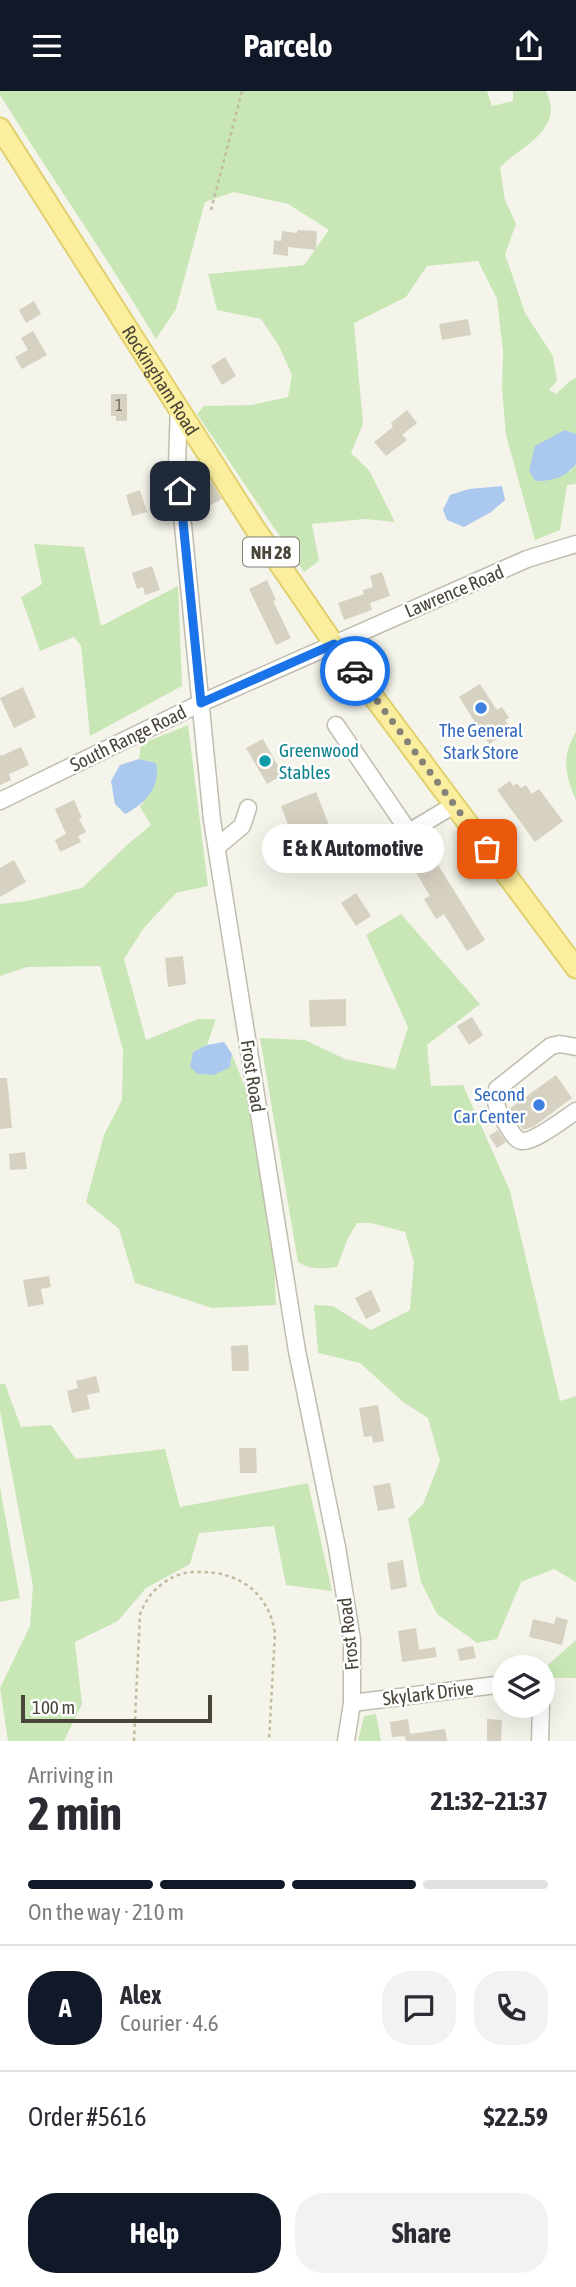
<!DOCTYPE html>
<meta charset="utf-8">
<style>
body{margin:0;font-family:"Asap Condensed",sans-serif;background:#f2f2f3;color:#2b2b33;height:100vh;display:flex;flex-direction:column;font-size:26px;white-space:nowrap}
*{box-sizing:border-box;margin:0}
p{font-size:23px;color:#7c7c81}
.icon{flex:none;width:38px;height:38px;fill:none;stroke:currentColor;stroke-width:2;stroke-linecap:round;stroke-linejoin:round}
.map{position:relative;height:1650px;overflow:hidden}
.side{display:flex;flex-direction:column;background:#fff;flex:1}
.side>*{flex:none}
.buttons{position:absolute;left:492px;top:1564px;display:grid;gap:14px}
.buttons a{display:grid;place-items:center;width:63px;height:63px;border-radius:50%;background:#fff;box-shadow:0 7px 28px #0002;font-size:35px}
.scale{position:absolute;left:21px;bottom:18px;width:191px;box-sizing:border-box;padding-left:7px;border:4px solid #494539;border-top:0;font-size:19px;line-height:24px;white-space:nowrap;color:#494539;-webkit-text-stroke:5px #fff;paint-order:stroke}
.pin{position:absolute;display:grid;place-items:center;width:60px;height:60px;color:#fff;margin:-30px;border-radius:14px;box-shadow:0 4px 10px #0006}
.courier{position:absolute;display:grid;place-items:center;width:70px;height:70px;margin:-35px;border:5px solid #1a73e8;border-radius:50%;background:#fff;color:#222;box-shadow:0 2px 9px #0007}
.bubble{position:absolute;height:49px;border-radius:24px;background:#fff;box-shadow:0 7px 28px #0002;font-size:23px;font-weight:700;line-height:49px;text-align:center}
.summary em{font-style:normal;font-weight:700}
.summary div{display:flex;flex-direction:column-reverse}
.summary{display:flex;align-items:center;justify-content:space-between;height:119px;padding:0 28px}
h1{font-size:46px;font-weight:700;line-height:52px}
.bar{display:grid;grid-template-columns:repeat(4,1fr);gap:10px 7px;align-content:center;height:84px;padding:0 28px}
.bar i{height:9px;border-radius:5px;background:#e1e1e2}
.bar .selected{background:#111827}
.bar p{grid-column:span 4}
.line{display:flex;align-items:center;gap:18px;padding:0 28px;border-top:2px solid #e1e1e2}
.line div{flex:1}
.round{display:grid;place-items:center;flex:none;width:74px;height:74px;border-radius:28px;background:#f2f2f3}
.cta{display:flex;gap:14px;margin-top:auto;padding:14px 28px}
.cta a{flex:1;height:80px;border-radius:28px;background:#111827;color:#fff;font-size:28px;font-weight:700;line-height:80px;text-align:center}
.cta a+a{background:#f2f2f3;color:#2b2b33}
header{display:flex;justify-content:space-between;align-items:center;height:91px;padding:0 28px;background:#111827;color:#fff;font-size:32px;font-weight:700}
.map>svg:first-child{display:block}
.green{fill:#c9e7b6}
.water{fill:#abc8ef}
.building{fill:#d6d1c1}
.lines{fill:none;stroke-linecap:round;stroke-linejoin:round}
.minor-casing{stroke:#c0bdae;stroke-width:19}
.major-casing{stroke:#e0d06e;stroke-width:23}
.path{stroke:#c2bba0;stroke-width:2.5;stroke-dasharray:3.5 3.5;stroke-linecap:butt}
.minor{stroke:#fff;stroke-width:16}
.major{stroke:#fbef9f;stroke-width:19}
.done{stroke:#858277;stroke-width:7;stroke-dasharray:0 12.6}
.route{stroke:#1a73e8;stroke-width:9}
.shop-dot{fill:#3f7fe0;stroke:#fff;stroke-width:2.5}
.culture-dot{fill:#0f9aa8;stroke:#fff;stroke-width:2.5}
.labels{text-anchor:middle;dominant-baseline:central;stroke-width:5;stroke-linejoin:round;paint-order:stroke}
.number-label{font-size:16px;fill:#6c685b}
.shield{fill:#fff;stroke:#807d74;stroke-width:2}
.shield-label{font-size:18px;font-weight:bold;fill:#494539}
.street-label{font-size:19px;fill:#494539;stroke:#fff}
.shop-label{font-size:19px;fill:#366cbe;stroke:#fff}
.culture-label{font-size:19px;fill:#0d838f;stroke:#fff;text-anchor:start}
</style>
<header><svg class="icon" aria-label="menu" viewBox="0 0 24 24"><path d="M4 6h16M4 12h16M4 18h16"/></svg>Parcelo<svg class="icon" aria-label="share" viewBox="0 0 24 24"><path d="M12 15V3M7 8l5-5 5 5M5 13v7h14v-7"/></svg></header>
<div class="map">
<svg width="576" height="1650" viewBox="0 0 576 1650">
<rect width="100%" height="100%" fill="#f5f4eb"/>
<!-- green -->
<g class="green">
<path d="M0,0h487l5,15 21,-5v-10h33c2,5 5,12 5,17 1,27 -35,43 -51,59l5,33 11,24 -11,30 20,59 28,43 4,25 -8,9 7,4 14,-13 6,-3v56l-11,-4 4,43 7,-9v20l-9,1 -7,45 -25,10 -29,-105 -4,-47 1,-36 -6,-53 -19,-38 -51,5 -21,31 -52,26 9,101 -12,29 18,17 26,52 -30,-3 -53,5 7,37 -15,11 -107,-158 7,-8 48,-1 36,-8 4,-22 -13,-29 -18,-27 -44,-9 -9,-36 96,-9 25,-35 -41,-26 -54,-12 -29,10 -29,107 -20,30c-50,-83 -105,-162 -156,-244z"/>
<polygon points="34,453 84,456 101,535 178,495 182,595 90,645 81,555 74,546 40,560 21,506 42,493"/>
<polygon points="188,634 208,795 176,802 143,838 124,868 146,949 198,928 216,928 207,954 193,961 230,976 232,963 253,1017 274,1165 276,1214 212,1217 135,1192 119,1138 86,1111 104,1044 122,1009 123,959 100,875 27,876 0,885 0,813 27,810 82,797 128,753 151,734 140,716 155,693 156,672 139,668 141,653"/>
<path d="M576,641v68c-11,-25 -15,-44 0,-68z"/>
<path d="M401,823l79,90 -53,41 4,41 32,-1 47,106 50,210 16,-5v186l-22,-13 -33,13 -24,57 -20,4 -40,-29 -16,-32 -13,-63 15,-15 17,-43 -12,-43 -25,-16 -43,-39 -42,-10 -4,-48 19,1 38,24 39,-20 4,-48 -9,-30 -34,-9h-14l-9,15 -11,29c-15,2 -27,3 -39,-5l-38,-224 45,2 40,19 50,10 13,-42 -42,-92z"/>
<polygon points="0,1293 5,1293 21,1336 51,1334 76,1368 165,1358 180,1416 308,1392 332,1500 286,1494 274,1435 199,1442 190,1473 146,1497 118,1530 75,1551 82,1613 64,1650 8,1650 0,1597 30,1535 33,1495 0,1320"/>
<polygon points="0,1396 20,1507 0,1511"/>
<polygon points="576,1549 576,1587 551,1587 548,1574"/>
<polygon points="376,1623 381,1650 358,1650 364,1625"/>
</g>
<!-- water -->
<g class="water">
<path d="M565,339l11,4v30c-11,14 -24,17 -41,17l-6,-11 6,-24z"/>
<polygon points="502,395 505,409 491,421 464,436 447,429 443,419 450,404 469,398"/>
<path d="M139,668l17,4c6,23 -12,42 -31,51l-10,-10 -4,-23 9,-16z"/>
<polygon points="224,951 232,963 230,976 214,984 198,983 190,976 193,961 207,954"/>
</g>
<!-- building -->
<g class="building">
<polygon points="297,139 317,140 316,159 288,156 288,165 273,163 274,149 281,150 282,140 297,142"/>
<polygon points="34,210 41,223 26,232 19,219"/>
<polygon points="468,228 471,244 442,249 439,233"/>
<polygon points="33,240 47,264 22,278 15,266 28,259 21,247"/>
<polygon points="225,266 236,285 222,294 211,275"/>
<polygon points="111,303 127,303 127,330 116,330 116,325 111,325"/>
<polygon points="407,319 417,332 402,344 407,349 386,365 374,351 393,336 391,332"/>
<polygon points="204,380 222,408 209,415 193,385"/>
<polygon points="140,399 147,421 132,425 126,404"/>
<polygon points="253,456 260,469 250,475 243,462"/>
<polygon points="152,475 160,499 145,504 143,496 137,498 132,482"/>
<polygon points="382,481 390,505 370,512 372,519 344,529 338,512 364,503 363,499 373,496 370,485"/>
<polygon points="267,489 276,509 273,510 291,547 276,554 249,498"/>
<polygon points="480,593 497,619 502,616 509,627 505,629 512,639 489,653 459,606"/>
<polygon points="23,596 36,626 14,637 0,607"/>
<polygon points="263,648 283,684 267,693 246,657"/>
<polygon points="21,656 29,674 9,683 11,689 0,694 0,663 1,665"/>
<polygon points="510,690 513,695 517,692 521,697 526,694 532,703 539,698 563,730 535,751 497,699"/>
<polygon points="316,701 340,762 304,776 281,715"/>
<polygon points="74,709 82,727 79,728 86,741 78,745 81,751 60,761 55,749 66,743 55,718"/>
<polygon points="428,758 485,849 467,860 444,823 436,828 424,808 430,805 409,770"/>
<polygon points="14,769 26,791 0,806 0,777"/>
<polygon points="356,802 371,825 356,835 341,812"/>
<polygon points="183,865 186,893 168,896 165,867"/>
<polygon points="346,908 346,935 310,936 309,909"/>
<polygon points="472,926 483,944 469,954 457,935"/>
<polygon points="556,984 572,1007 533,1036 523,1039 509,1018"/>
<polygon points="0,987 7,987 12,1037 0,1038"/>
<polygon points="498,1039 506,1051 497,1057 489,1045"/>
<polygon points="25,1061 27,1078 10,1079 9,1063"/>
<polygon points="49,1185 51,1196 41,1198 44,1213 28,1216 23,1189"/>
<polygon points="371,1199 381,1220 366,1228 355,1207"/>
<polygon points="248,1254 249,1280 232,1280 231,1255"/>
<polygon points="96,1285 100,1301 87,1304 90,1318 72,1322 67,1300 78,1297 76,1290"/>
<polygon points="378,1314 384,1350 373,1352 372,1345 364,1346 359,1317"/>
<polygon points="239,1357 256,1357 257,1382 240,1382"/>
<polygon points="390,1392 395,1417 378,1420 373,1395"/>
<polygon points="403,1469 407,1496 391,1499 387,1472"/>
<polygon points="556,1526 568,1529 562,1554 529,1546 533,1528 554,1533"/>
<polygon points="416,1537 419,1559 435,1556 437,1566 402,1571 398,1540"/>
<polygon points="473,1555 476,1567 460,1570 457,1558"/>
<polygon points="408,1628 410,1643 445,1638 447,1650 406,1650 405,1645 392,1646 390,1631"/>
<polygon points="487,1628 502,1629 501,1650 487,1650"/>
</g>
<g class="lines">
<!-- minor casing -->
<g class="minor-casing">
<g id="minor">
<polyline points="179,315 177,373 212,729 297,1260 337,1456 352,1549 352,1612 346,1650"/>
<polyline points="336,634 409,741 454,714"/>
<polyline points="0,710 201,612 527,468 576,453"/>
<polyline points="217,756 242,735 248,717"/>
<path d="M576,956l-16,-3 -9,2 -54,43c-3,17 1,23 10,36 4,6 8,15 15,16 13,1 43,-23 54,-30"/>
<polyline points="352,1612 504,1593"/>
<polyline points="540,1650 541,1615"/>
</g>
</g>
<!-- major casing -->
<g class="major-casing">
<g id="major">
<path id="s1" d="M0,37l254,399 80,117 242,324"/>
</g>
</g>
<!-- path -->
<g class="path">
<polyline points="211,119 242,0"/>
<path d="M134,1650l6,-127c5,-12 11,-22 22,-30 10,-8 22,-12 35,-12 41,-1 71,19 78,61l-6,108"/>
</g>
<!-- minor -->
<use href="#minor" class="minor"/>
<!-- major -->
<use href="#major" class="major"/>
</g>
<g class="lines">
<!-- done -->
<polyline class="done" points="355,580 487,758"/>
<!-- route -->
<polyline class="route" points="180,400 201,612 334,553 355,580"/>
</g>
<!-- markers -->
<g class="shop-dot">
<circle cx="481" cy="617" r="7"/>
<circle cx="539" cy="1014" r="7"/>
</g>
<circle class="culture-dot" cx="265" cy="670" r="7"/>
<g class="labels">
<!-- number labels -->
<g class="number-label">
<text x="119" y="314">1</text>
</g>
<!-- shield labels -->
<rect class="shield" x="243" y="446.5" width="56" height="29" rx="5"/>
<g class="shield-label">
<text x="271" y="461">NH 28</text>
</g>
<!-- street labels -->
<g class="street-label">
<text stroke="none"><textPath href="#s1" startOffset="299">Rockingham Road</textPath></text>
<text transform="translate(454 500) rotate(-23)">Lawrence Road</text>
<text transform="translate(128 647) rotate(-26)">South Range Road</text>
<text transform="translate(253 985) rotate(81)">Frost Road</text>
<text transform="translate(348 1543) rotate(-96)">Frost Road</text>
<text transform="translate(428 1602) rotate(-7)">Skylark Drive</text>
</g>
<!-- shop labels -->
<g class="shop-label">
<text x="481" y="639">The General<tspan x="481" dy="22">Stark Store</tspan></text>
<text x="525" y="1003" text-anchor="end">Second<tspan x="525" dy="22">Car Center</tspan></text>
</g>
<!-- culture labels -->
<g class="culture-label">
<text x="279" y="659">Greenwood<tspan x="279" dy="22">Stables</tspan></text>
</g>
</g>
</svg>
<div class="buttons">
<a><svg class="icon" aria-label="layers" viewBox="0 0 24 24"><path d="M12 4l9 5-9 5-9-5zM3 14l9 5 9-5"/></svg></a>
</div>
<div class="scale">100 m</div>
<div class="pin" style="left:487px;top:758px;background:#ea580c"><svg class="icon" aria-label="bag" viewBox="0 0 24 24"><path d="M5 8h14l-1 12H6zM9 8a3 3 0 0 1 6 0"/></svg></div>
<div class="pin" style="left:180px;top:400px;background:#1f2937"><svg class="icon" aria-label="home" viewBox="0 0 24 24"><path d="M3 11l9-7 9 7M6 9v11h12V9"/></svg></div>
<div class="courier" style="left:355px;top:580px"><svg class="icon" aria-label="car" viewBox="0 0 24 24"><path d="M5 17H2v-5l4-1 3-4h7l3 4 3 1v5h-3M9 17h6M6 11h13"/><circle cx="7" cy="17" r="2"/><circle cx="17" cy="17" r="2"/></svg></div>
<div class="bubble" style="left:262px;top:733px;width:182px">E &amp; K Automotive</div>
</div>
<section class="side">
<div class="summary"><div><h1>2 min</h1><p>Arriving in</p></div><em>21:32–21:37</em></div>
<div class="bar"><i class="selected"></i><i class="selected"></i><i class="selected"></i><i></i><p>On the way · 210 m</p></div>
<div class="line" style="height:126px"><b class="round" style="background:#111827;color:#fff">A</b><div><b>Alex</b><p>Courier · 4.6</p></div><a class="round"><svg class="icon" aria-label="chat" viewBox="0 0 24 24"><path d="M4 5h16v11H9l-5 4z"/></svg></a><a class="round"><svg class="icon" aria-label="phone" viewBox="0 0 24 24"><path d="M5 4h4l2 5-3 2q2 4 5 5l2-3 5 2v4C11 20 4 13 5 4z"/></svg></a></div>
<div class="line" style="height:91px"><div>Order #5616</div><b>$22.59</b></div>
<div class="cta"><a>Help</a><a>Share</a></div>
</section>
